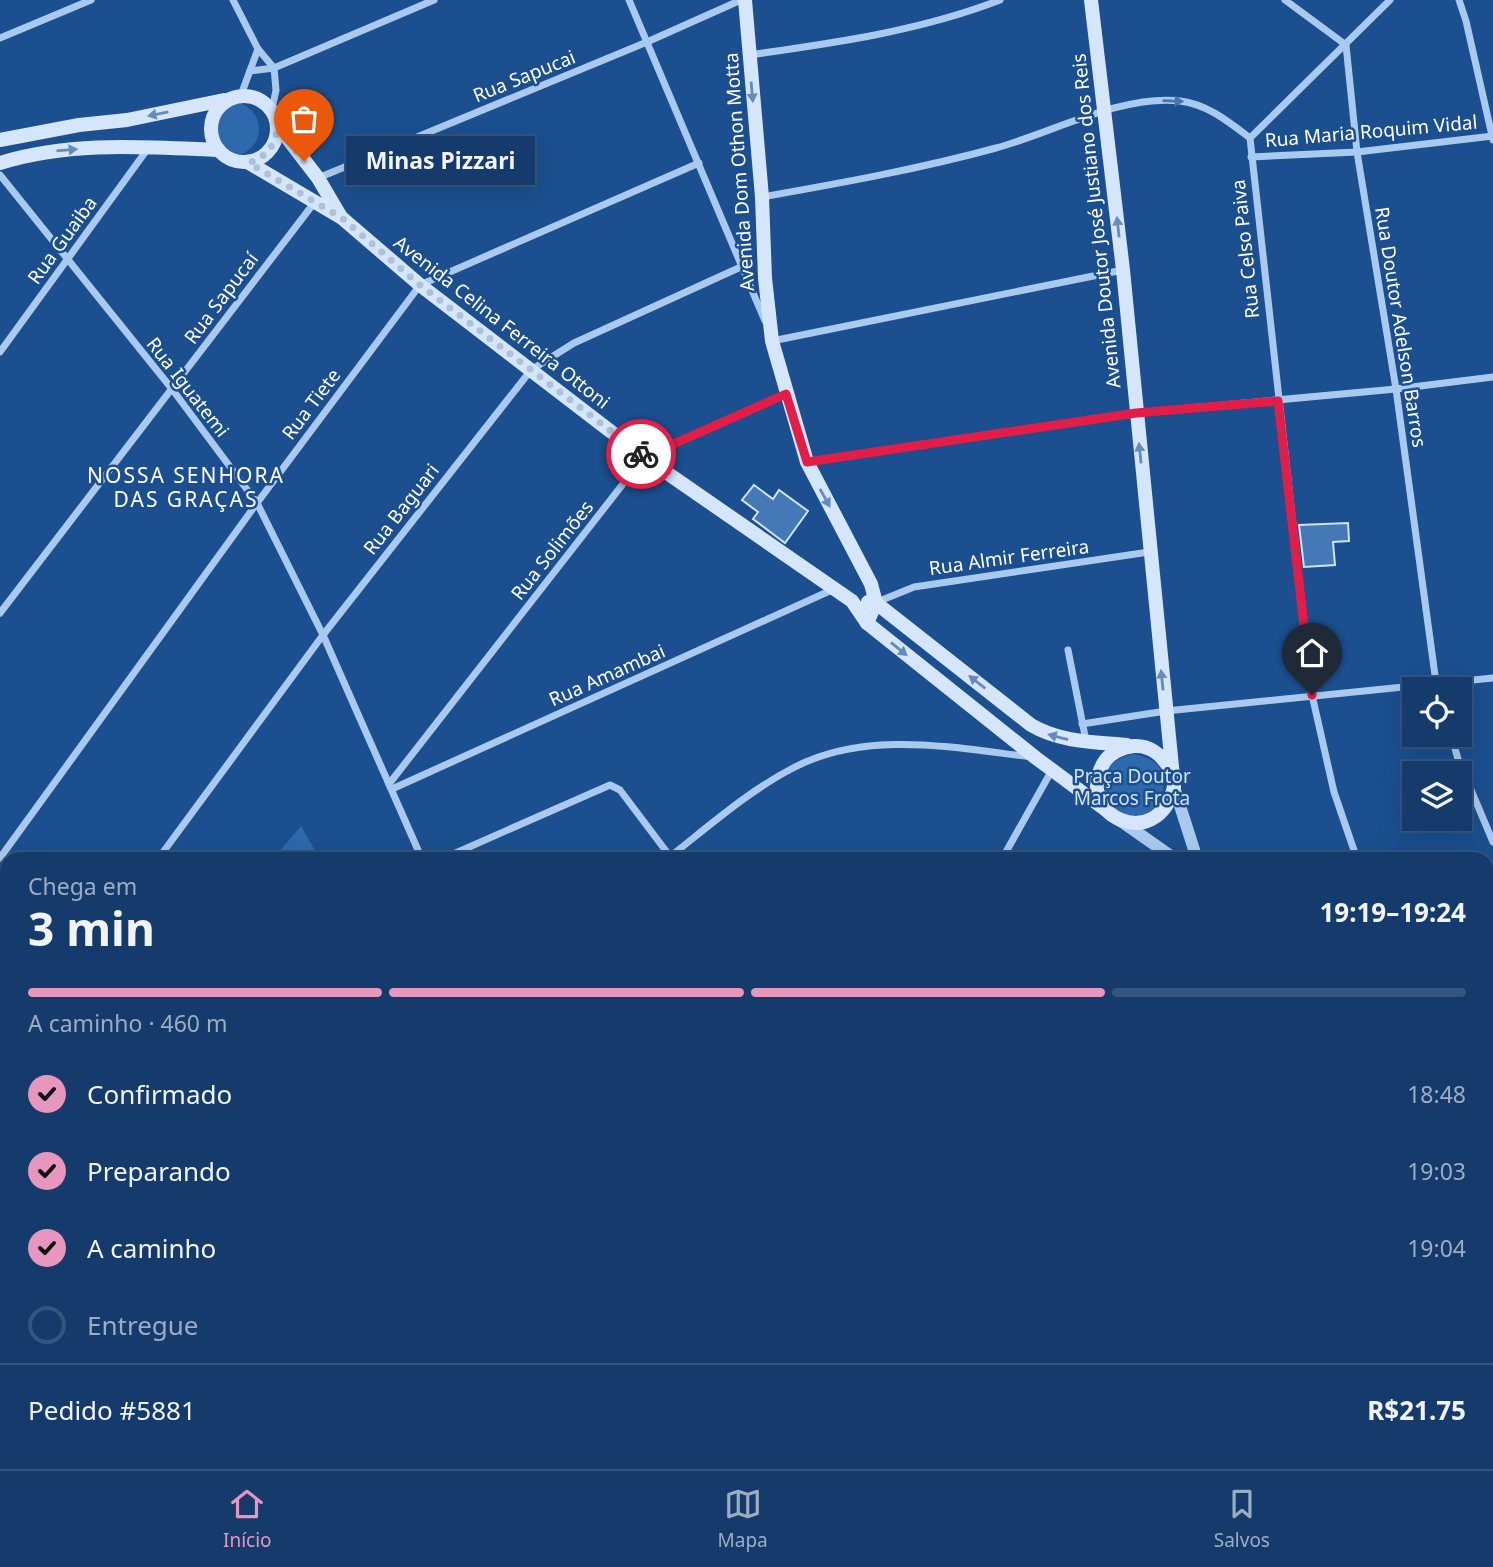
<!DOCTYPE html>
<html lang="pt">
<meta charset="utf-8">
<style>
body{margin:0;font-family:"Noto Sans",sans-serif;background:#214673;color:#f1f3f6;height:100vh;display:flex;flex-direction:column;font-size:26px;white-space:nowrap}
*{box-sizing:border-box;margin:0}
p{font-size:23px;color:#9dadc1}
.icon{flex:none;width:38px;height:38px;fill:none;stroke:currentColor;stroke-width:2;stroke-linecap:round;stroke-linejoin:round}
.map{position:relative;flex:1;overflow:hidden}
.sheet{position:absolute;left:0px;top:852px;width:1494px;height:618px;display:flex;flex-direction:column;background:#143b6b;border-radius:21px 21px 0 0;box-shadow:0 7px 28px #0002,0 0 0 2px #33557e}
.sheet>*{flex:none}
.fabs{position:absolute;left:1402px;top:677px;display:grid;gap:14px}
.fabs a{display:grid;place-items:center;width:70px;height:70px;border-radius:0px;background:#143b6b;box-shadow:0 7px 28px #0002,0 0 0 2px #33557e;font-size:35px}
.pin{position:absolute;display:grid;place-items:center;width:60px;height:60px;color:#fff;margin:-72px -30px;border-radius:50% 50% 50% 0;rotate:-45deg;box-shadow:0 0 7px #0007}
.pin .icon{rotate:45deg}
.courier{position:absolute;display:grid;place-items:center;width:70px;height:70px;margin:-35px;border:5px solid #e11d48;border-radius:50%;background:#fff;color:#222;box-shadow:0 2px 9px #0007}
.bubble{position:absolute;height:49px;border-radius:0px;background:#143b6b;box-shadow:0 7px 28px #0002,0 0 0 2px #33557e;font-size:23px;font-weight:700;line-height:49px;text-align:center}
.headline em{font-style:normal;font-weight:700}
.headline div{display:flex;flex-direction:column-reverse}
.headline{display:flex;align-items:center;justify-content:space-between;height:119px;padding:0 28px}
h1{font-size:46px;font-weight:700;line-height:52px}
.bar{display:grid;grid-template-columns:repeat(4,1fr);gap:10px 7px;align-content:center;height:84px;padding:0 28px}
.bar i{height:9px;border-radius:5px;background:#33557e}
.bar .current{background:#e797bd}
.bar p{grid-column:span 4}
.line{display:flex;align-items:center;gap:18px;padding:0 28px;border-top:2px solid #33557e}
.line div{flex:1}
ol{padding:0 28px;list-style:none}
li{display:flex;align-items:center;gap:21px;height:77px}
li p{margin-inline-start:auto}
li .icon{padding:7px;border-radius:50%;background:#e797bd;color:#111;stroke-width:4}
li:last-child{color:#9dadc1}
li i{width:38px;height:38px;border:4px solid #33557e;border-radius:50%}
.dock{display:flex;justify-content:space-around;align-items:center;height:98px;border-top:2px solid #33557e;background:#143b6b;font-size:19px;color:#9dadc1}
.dock a{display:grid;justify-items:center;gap:4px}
.dock .current{color:#e797bd}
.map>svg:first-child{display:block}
.green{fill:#2e69ad}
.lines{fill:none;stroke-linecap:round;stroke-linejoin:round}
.stream{stroke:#9cc4f0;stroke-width:4.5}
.building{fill:#4478b7;stroke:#cfe3fa;stroke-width:2}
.minor{stroke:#a9c9ee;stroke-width:7}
.tertiary{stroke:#a9c9ee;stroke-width:12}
.secondary{stroke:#d6e6fa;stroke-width:14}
.oneway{fill:#668bba}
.oneway2{fill:#4674ac}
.done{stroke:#afc1d8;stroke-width:7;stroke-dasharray:0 12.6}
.route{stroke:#e11d48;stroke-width:9}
.labels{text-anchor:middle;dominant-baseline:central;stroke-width:5;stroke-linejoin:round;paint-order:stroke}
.street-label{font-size:19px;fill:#fff;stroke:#1b4f8f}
.park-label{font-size:19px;fill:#cfe3fa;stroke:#1b4f8f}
.neighbourhood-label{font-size:21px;letter-spacing:2px;fill:#fff;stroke:#1b4f8f}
</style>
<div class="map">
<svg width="1493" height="1469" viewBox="0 0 1493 1469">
<rect width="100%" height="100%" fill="#1b4f8f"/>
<!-- green -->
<g class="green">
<circle cx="232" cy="129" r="27"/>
<path d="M1134,754c8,2 20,5 25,13 12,16 0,53 -24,51 -10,-1 -23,-9 -32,-13 -2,-30 -2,-43 31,-51z"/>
<polygon points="301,826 320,859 273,859"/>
<polygon points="0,1034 7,1036 7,1106 0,1102"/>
</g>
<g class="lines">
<!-- stream -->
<polyline class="stream" points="276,1469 278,1463"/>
</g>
<!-- building -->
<g class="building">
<polygon points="754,485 773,499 779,490 808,511 785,543 753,519 758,512 742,500"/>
<polygon points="1348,523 1349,541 1333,542 1335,565 1304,567 1299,525"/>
</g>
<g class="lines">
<!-- minor -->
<g class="minor">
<polyline points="233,0 258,49 274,68 276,90 272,110"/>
<polyline points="629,0 765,321"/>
<polyline points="1285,0 1346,45 1357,152 1396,389 1437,690"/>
<polyline points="1459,0 1466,21 1493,140"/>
<polyline points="0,38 91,0"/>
<path d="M749,55c85,-12 171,-24 251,-55"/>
<polyline points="250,71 274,68 434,0"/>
<polyline points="241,95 258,49"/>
<polyline points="1250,138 1390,0"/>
<polyline points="1251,157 1357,152 1493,136"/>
<polyline points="0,175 172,389 257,503 323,635 422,859"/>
<polyline points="318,178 647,42 741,0"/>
<path d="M762,197c79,-14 157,-28 234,-49 55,-15 127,-54 184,-47 27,3 49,21 70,37l62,557 22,97 23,67"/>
<polyline points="771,338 772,341 1123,270"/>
<polyline points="0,352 149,147"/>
<polyline points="808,462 1136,413 1396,389 1493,377"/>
<polyline points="877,602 914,587 1149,552"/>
<polyline points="0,613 314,203"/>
<polyline points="1068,650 1086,741"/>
<polyline points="1082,724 1166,711 1493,678"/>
<polyline points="1451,735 1458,759 1493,842"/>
<polyline points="389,784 644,457 786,394"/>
<polyline points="392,789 834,589"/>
<polyline points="0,858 257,503 420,285 699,163"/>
<polyline points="158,859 323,635 531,370 574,343 743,266"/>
<polyline points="442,859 610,785 620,790 672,859"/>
<path d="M667,859c41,-32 80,-67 126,-91 73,-39 162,-20 239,-11"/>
<polyline points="1002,859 1052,770"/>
<polyline points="0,953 7,955"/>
<polyline points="1488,963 1493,959"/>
<polyline points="1488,1057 1493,1063"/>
<polyline points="0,1269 7,1260"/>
<polyline points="0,1303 7,1323"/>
<polyline points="1488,1305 1493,1307"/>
<polyline points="1488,1354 1493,1349"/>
<polyline points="725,1463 745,1469"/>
<polyline points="1105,1463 1122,1469"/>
<polyline points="63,1469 69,1463"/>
<polyline points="619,1469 636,1463"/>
<polyline points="1019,1469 1021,1463"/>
<polyline points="1269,1469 1271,1463"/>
<polyline points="1343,1469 1350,1463"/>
</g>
<!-- tertiary -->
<g class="tertiary">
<polyline points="1174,787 1197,859"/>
<polyline points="1118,819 1175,859"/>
<polyline points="1488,1267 1493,1274"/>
</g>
<!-- secondary -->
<g class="secondary">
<polyline points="745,0 762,197 765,278 772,341 807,462 871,584 876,603 867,623"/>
<path d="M1091,0l32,270 51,517c-17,67 -100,29 -71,-23 6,-11 19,-17 31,-18 19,-1 30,12 38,26"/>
<circle cx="244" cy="129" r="33"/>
<polyline points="278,126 318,178 341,217"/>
<polyline points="0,140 79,125 127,120 224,100"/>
<path d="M0,163c70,-22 145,-16 217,-13"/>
<polyline points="249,163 342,218 420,285 644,457 852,601 867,623 1036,758 1106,810"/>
<path d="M868,602l8,1 155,122c29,17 62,17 96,20"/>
</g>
</g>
<!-- one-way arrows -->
<defs><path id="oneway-solid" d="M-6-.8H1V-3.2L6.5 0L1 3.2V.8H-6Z" transform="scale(1.75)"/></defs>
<g class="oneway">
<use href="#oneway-solid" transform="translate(752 92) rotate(85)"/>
<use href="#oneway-solid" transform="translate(158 114) rotate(169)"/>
<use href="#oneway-solid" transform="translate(67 150) rotate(-5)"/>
<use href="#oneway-solid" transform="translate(1118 227) rotate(-96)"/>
<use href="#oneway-solid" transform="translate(1140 453) rotate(-96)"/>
<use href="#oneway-solid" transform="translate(825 498) rotate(61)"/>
<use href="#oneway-solid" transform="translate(899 649) rotate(39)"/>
<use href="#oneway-solid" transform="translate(1162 680) rotate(-96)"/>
<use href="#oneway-solid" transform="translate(977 682) rotate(-142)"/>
<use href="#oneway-solid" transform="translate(1058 737) rotate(-165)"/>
</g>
<use class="oneway2" href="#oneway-solid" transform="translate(1173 101) rotate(2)"/>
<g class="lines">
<!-- done -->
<path class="done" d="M304,161l-26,-34c-4,20 -10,28 -29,36l93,55 78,67 221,169"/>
<!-- route -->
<polyline class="route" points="641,454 644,457 786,394 807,462 1136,413 1278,401 1312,695"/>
</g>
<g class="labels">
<!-- street labels -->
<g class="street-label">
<text transform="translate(524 76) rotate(-22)">Rua Sapucai</text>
<text transform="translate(1371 131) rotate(-5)">Rua Maria Roquim Vidal</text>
<text transform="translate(739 172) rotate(-94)">Avenida Dom Othon Motta</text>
<text transform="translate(1096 221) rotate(-96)">Avenida Doutor José Justiano dos Reis</text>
<text transform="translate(62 240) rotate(-54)">Rua Guaiba</text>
<text transform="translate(1245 249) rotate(-96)">Rua Celso Paiva</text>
<text transform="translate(221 298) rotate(-53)">Rua Sapucaí</text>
<text transform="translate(502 322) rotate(38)">Avenida Celina Ferreira Ottoni</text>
<text transform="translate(1401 327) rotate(81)">Rua Doutor Adelson Barros</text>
<text transform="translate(188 387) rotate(52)">Rua Iguatemi</text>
<text transform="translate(311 404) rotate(-53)">Rua Tiete</text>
<text transform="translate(401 509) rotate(-52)">Rua Baguari</text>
<text transform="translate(552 550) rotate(-52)">Rua Solimões</text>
<text transform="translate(1009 557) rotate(-8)">Rua Almir Ferreira</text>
<text transform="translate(607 675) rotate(-24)">Rua Amambai</text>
</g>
<!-- park labels -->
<g class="park-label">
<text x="1132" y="776">Praça Doutor<tspan x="1132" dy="22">Marcos Frota</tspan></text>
</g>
<!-- neighbourhood labels -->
<g class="neighbourhood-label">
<text x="186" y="475">NOSSA SENHORA<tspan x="186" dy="24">DAS GRAÇAS</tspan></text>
</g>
</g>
</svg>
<div class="fabs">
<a><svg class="icon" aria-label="locate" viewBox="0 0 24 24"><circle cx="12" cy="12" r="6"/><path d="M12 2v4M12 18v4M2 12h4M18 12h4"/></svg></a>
<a><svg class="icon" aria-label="layers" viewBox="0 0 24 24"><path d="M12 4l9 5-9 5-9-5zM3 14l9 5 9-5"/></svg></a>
</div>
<div class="pin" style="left:304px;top:161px;background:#ea580c"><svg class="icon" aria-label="bag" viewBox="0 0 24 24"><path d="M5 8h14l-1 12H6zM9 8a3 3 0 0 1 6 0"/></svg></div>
<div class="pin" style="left:1312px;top:695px;background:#1f2937"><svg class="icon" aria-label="home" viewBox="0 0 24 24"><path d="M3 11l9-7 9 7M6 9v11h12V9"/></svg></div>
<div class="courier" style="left:641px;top:454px"><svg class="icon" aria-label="bike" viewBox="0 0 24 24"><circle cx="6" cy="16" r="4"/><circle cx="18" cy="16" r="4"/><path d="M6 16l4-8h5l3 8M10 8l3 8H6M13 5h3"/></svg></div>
<div class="bubble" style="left:346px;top:136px;width:189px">Minas Pizzari</div>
<section class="sheet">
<div class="headline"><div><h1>3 min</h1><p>Chega em</p></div><em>19:19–19:24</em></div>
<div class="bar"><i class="current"></i><i class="current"></i><i class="current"></i><i></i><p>A caminho · 460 m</p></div>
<ol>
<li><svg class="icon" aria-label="check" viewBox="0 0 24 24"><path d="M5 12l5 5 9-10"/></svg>Confirmado<p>18:48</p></li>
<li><svg class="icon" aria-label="check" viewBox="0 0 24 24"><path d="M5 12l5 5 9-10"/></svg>Preparando<p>19:03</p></li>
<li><svg class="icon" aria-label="check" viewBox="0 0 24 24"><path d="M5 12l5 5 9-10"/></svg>A caminho<p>19:04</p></li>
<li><i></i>Entregue</li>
</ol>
<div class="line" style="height:91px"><div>Pedido #5881</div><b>R$21.75</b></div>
</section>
</div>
<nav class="dock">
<a class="current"><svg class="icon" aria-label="home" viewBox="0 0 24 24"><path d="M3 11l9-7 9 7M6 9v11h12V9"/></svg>Início</a>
<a><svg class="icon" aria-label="map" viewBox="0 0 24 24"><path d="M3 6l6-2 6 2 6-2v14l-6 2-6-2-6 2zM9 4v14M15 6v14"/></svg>Mapa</a>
<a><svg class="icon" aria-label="saved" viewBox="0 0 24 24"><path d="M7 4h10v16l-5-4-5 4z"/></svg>Salvos</a>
</nav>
